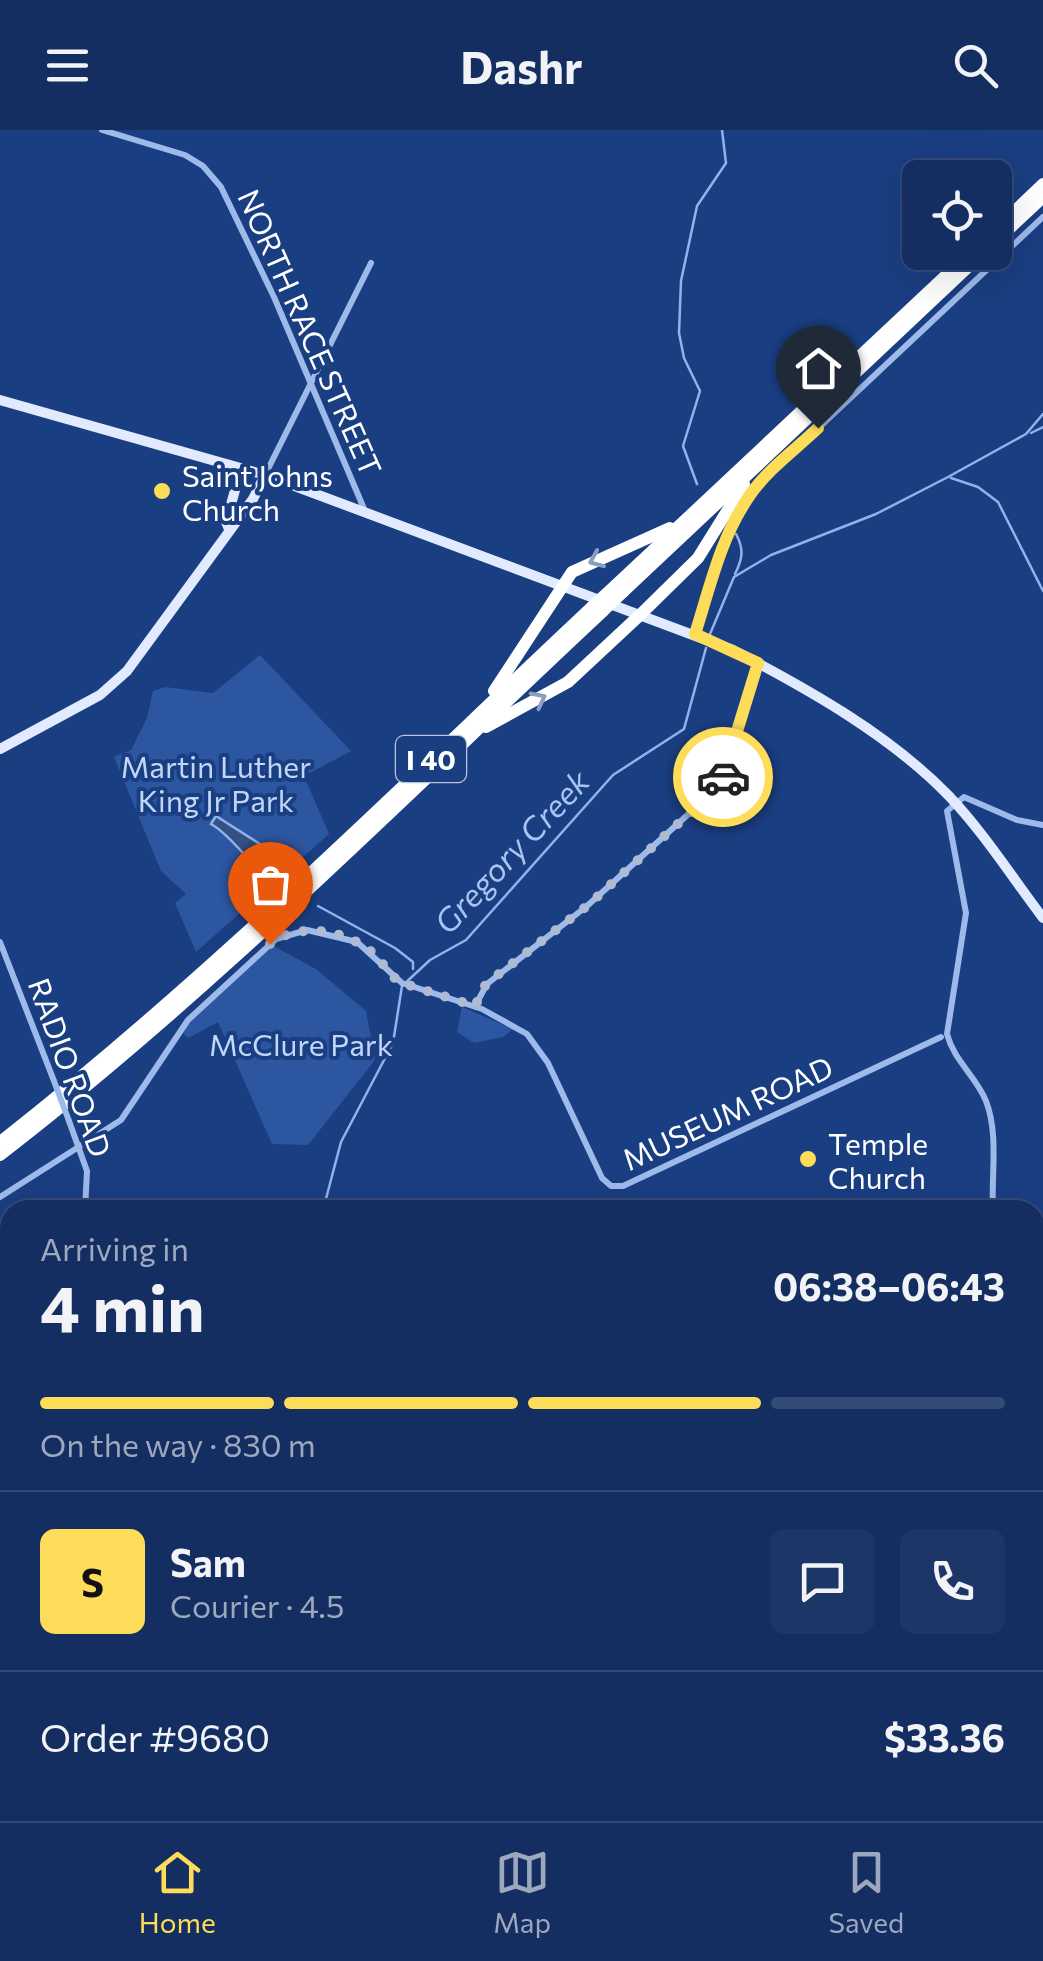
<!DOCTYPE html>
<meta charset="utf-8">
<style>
body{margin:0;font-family:Commissioner,sans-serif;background:#1d3668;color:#f1f3f6;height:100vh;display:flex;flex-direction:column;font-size:38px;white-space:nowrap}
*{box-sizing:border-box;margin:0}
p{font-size:32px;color:#9da8be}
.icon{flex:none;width:55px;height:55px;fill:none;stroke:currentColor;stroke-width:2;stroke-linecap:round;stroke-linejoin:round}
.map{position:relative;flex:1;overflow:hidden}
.drawer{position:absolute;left:0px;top:1070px;width:1045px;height:622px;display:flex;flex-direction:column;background:#142e62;border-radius:30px 30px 0 0;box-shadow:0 10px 40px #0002,0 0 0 2px #334a77}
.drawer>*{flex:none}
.tools{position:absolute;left:902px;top:30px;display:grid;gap:20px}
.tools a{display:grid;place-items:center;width:110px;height:110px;border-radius:15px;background:#142e62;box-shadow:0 10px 40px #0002,0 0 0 2px #334a77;font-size:50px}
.pin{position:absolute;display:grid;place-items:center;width:85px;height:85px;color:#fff;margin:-102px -42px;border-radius:50% 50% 50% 0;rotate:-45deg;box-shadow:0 0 10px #0007}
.pin .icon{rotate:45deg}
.courier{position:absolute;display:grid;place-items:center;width:100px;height:100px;margin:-50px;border:8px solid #fddc59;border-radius:50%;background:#fff;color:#222;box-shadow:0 2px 12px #0007}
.overview em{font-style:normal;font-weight:700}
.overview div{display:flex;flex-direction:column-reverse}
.overview{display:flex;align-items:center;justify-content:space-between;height:170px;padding:0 40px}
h1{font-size:65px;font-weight:700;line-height:75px}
.bar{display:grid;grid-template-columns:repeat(4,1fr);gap:15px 10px;align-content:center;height:120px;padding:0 40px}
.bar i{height:12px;border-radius:8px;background:#334a77}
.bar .current{background:#fddc59}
.bar p{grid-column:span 4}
.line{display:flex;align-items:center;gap:25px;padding:0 40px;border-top:2px solid #334a77}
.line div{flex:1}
.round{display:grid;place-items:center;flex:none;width:105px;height:105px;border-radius:15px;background:#1d3668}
header{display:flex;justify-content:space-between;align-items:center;height:130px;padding:0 40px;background:#142e62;font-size:45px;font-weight:700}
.tab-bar{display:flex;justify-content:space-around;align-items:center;height:140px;border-top:2px solid #334a77;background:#142e62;font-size:28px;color:#9da8be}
.tab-bar a{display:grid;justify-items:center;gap:5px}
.tab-bar .current{color:#fddc59}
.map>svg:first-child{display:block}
.green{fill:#2d56a1}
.water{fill:#355083;stroke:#90b3ed;stroke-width:2.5}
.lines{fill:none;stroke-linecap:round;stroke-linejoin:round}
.stream{stroke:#90b3ed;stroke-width:2.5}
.minor{stroke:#9ebaeb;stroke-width:6}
.major{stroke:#e2eaff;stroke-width:10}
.highway{stroke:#fff;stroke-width:12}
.minor-bridge{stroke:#9ebaeb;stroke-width:6}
.highway-bridge{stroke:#fff;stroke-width:12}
.oneway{stroke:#8c9ec0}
.done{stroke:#afbbd3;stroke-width:10;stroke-dasharray:0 18}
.route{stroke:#fddc59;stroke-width:12}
.poi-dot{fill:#fddc59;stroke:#1a3e82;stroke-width:4}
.labels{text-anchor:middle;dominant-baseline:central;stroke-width:8;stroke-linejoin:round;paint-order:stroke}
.shield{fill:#1a3e82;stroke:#bac5da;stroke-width:2.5}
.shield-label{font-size:28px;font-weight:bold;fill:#fff}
.street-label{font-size:30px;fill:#fff;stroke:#1a3e82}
.poi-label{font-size:30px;fill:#fff;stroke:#1a3e82;text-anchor:start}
.park-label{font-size:30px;fill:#c2d6f8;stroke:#1a3e82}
.water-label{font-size:32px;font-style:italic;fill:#a9c4f3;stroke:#1a3e82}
</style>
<header><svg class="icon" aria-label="menu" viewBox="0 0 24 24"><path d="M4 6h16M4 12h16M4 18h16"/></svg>Dashr<svg class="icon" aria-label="search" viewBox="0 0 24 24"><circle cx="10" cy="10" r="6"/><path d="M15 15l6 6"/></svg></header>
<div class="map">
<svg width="1043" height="1691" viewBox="0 0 1043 1691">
<rect width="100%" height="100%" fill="#1a3e82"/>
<!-- green -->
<g class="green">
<polygon points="260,525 351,621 304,646 329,704 196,822 175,773 186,764 161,741 114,627 131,620 147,588 153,561 165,557 213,563"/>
<polygon points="270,814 316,839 366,881 375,930 308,1015 272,1014 218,892 188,908 180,900"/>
<polygon points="462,877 513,899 503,907 474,913 457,902"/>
<polygon points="885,1682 888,1691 711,1691 708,1683"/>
</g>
<!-- water -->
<path class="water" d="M216,686l61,39 1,11 -10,8c-18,-7 -35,-38 -57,-50z"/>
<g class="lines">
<!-- stream -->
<g class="stream">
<polyline points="1031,303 1043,297"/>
<polyline points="951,348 978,357 998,372 1043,461"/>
<polyline points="697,354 683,316 700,261 684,228 679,203 681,151 697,76 726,33 722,0"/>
<path d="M735,444c8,-16 9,-25 1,-40"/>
<polyline points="710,504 734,447 771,425 876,384 948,347 1026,304 1043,284"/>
<polyline points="318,776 395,818 413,832 413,839"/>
<polyline points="323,1080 341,1012 393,913 402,856 430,830 466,810 613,645 684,599 706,518"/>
<polyline points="0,1198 10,1190"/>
<polyline points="1035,1227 1043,1227"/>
<polyline points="1035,1249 1043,1262"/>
<polyline points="0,1331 10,1331"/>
<polyline points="0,1618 10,1620"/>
<polyline points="185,1682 188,1691"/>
<polyline points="205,1682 217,1691"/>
</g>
<!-- minor -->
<g class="minor">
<polyline points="102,0 185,25 203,36 221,57 274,167 365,381"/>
<polyline points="265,345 371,133"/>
<polyline points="695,504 725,412 759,354 1043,87"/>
<polyline points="0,812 54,951"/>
<polyline points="475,876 487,854 587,776 714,661 727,639 757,534"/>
<polyline points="69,991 87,1041 85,1080"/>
<polyline points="0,1067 121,990 188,890 276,809 307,800 357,812 402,853 482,879 527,904 548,933 602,1048 611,1056 623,1056 941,907"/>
<path d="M993,1080c-2,-35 6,-75 -7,-109 -10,-25 -32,-40 -39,-67l19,-121 -19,-102 17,-14 53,23 26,5"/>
<polyline points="1035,1269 1043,1285"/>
<polyline points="1028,1682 1040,1691"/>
<polyline points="692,1691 708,1682"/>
</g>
<!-- major -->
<g class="major">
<path d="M0,270l265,75 468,175c75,39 157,85 216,146 35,37 63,81 94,122"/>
<polyline points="229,399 226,392 241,339"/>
<polyline points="0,619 100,565 127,541 253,369 265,345"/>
</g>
<!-- highway -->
<g class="highway">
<polyline points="995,100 1043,54"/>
<polyline points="995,112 1043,67"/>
<polyline points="616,455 971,122"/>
<polyline points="623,462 984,122"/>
<polyline points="494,561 572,442 670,398"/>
<polyline points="486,597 568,552 641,484 698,428 744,354"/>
<path d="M0,1012c210,-164 398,-353 592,-535"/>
<path d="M0,1025c214,-165 405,-359 603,-544"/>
</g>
<!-- minor-bridge -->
<polyline class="minor-bridge" points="54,951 69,991"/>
<!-- highway-bridge -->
<g class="highway-bridge">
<polyline points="592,477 616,455"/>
<polyline points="603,481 623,462"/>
</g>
</g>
<!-- one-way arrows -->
<defs><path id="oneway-chevron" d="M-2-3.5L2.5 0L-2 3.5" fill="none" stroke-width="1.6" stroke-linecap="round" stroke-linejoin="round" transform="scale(2.5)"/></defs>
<g class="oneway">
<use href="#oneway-chevron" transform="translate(596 430) rotate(157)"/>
<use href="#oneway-chevron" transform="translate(539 569) rotate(-27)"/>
</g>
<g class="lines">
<!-- done -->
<path class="done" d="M270,814c29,-23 79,-14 105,11 10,10 14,21 27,28l73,23 11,-22 101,-78 123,-111 13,-18"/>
<!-- route -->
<path class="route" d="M723,647l35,-114 -63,-29c15,-47 26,-98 55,-139 18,-26 46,-46 68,-67"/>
</g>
<!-- markers -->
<g class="poi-dot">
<circle cx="162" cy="361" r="10"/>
<circle cx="808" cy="1029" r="10"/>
</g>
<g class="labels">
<!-- shield labels -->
<rect class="shield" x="396" y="606" width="70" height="46" rx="8"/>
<g class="shield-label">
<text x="431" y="629">I 40</text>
</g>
<!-- street labels -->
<g class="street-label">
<text transform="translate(311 202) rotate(66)">NORTH RACE STREET</text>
<text transform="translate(71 937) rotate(70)">RADIO ROAD</text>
<text transform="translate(727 982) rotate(-25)">MUSEUM ROAD</text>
</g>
<!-- poi labels -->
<g class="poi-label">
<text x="182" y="344">Saint Johns<tspan x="182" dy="34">Church</tspan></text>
<text x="828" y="1012">Temple<tspan x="828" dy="34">Church</tspan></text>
</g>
<!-- park labels -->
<g class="park-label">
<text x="216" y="635">Martin Luther<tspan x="216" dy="34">King Jr Park</tspan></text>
<text x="301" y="913">McClure Park</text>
</g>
<!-- water labels -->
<g class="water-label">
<text transform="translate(511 721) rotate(-47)">Gregory Creek</text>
</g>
</g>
</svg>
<div class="tools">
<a><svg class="icon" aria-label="locate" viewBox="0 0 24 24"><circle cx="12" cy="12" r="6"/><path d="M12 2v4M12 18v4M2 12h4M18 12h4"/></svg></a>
</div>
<div class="pin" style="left:270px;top:814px;background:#ea580c"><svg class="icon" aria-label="bag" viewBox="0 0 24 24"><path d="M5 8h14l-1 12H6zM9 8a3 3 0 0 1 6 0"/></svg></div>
<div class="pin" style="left:818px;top:298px;background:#1f2937"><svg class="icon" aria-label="home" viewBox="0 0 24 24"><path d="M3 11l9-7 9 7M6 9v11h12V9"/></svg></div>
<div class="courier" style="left:723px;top:647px"><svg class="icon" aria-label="car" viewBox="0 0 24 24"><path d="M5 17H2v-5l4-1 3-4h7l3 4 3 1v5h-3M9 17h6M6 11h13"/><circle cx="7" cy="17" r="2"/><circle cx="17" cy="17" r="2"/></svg></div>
<section class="drawer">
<div class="overview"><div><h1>4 min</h1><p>Arriving in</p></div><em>06:38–06:43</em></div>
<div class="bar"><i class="current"></i><i class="current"></i><i class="current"></i><i></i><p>On the way · 830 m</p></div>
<div class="line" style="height:180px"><b class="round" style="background:#fddc59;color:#111">S</b><div><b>Sam</b><p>Courier · 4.5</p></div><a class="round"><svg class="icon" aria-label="chat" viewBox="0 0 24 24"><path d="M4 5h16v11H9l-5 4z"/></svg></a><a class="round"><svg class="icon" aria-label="phone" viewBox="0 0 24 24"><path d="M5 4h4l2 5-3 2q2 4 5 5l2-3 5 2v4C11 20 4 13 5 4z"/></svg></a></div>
<div class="line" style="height:130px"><div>Order #9680</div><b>$33.36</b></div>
</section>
</div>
<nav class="tab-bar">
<a class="current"><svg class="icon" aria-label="home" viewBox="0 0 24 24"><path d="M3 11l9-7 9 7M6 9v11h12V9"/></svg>Home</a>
<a><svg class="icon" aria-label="map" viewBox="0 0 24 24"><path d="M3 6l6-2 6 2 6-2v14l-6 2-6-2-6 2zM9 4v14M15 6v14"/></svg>Map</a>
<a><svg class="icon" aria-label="saved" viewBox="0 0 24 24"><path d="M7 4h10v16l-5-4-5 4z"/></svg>Saved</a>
</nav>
